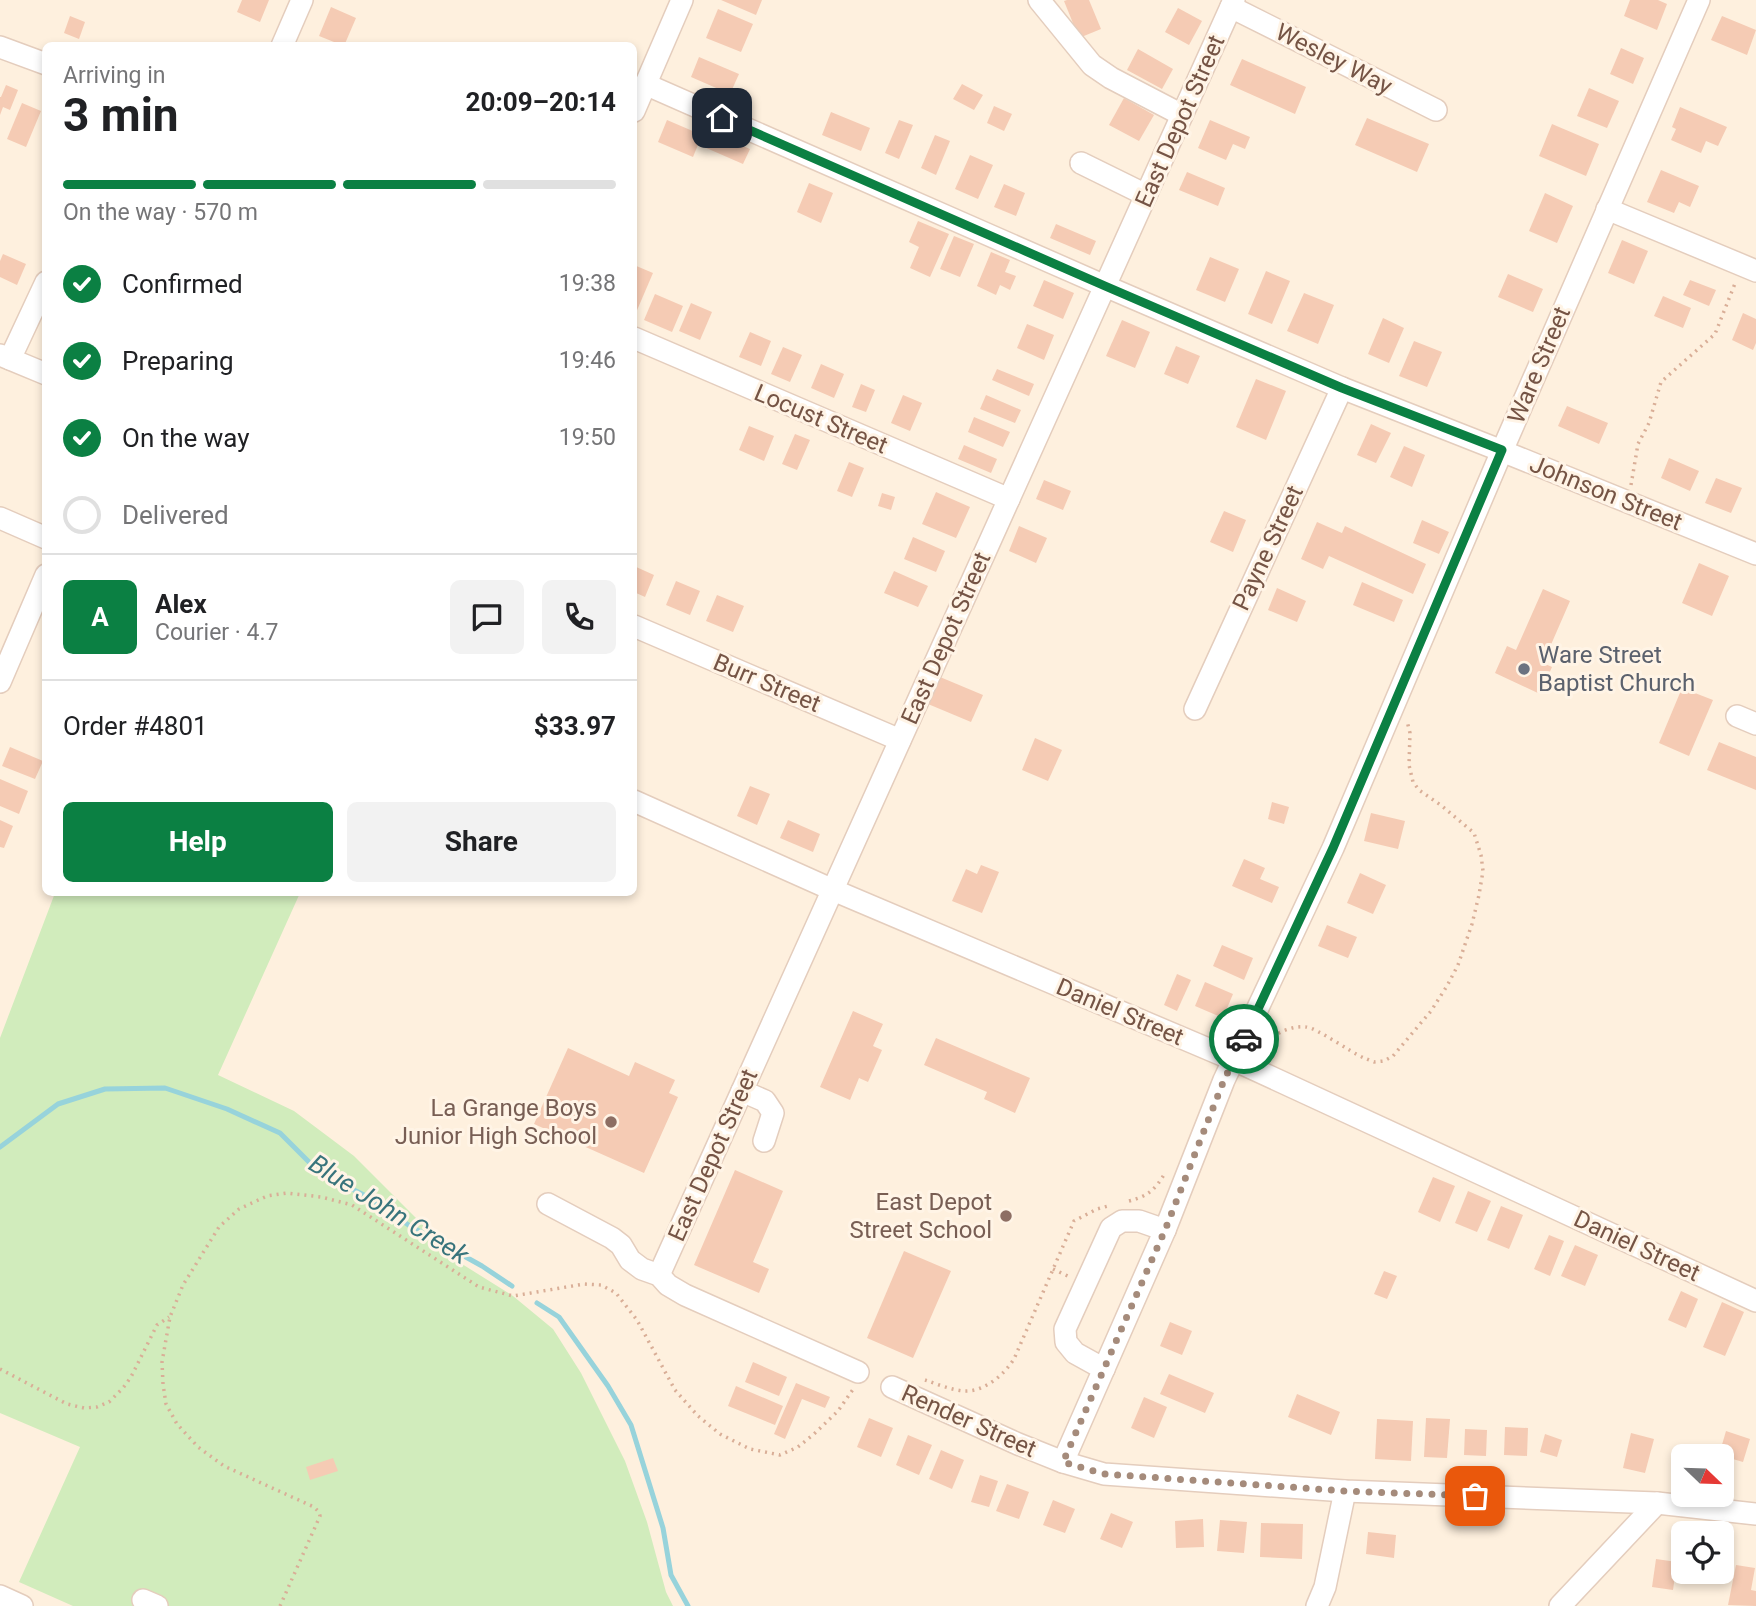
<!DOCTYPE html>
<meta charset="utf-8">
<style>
body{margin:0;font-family:Roboto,sans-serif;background:#f2f2f2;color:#202124;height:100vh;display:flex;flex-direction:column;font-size:26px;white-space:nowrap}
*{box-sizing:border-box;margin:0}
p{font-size:23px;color:#757577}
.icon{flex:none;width:38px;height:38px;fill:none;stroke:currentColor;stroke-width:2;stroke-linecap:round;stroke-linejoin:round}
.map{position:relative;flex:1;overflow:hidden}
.sheet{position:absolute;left:42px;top:42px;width:595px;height:854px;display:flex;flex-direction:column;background:#fff;border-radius:10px;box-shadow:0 4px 10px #0003}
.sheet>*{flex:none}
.needle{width:46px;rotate:113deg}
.buttons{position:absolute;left:1671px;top:1444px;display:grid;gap:14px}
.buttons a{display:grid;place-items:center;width:63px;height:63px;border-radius:10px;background:#fff;box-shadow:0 4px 10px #0003;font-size:35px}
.pin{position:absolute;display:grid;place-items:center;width:60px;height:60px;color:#fff;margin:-30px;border-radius:14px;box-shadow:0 4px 10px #0006}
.courier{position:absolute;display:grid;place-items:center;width:70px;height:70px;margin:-35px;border:5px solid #0b8043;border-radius:50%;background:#fff;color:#222;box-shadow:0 2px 9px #0007}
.head em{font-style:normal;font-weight:700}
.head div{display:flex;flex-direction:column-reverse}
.head{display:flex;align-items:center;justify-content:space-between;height:119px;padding:0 21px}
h1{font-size:46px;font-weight:700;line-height:52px}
.bar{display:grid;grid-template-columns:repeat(4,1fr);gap:10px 7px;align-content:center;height:84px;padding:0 21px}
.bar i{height:9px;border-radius:5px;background:#e0e0e0}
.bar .active{background:#0b8043}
.bar p{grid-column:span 4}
.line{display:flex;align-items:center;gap:18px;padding:0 21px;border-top:2px solid #e0e0e0}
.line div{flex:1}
.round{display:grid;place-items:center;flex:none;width:74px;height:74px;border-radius:10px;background:#f2f2f2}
ol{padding:0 21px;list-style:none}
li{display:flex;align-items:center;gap:21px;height:77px}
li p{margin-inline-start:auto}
li .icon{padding:7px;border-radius:50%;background:#0b8043;color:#fff;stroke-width:4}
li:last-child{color:#757577}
li i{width:38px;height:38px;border:4px solid #e0e0e0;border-radius:50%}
.action{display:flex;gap:14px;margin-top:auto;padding:14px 21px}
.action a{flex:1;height:80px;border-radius:10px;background:#0b8043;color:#fff;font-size:28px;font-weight:700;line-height:80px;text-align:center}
.action a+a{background:#f2f2f2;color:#202124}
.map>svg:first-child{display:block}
.garden{fill:#d1ecbc}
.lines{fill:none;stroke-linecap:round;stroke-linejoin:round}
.stream{stroke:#97d3db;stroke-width:5}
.building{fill:#f5cbb4}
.minor-casing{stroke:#e4cdbd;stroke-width:24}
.path{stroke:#d9ae97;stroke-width:3.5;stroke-dasharray:2 5;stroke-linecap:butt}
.minor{stroke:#fff;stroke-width:21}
.done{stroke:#a58b7b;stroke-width:7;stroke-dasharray:0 12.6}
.route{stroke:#0b8043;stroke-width:9}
.worship-dot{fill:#6b7280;stroke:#fff4e6;stroke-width:2.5}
.education-dot{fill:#8d6e63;stroke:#fff4e6;stroke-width:2.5}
.labels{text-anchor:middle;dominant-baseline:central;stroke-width:6;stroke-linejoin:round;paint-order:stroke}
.street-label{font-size:24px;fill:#755445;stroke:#fff4e6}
.worship-label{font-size:24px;fill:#5b616d;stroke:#fff4e6;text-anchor:start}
.education-label{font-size:24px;fill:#785e54;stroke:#fff4e6;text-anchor:end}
.water-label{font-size:26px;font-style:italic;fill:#38747c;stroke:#fff4e6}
</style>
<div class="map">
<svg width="1756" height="1606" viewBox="0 0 1756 1606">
<rect width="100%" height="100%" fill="#fef0de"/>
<!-- garden -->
<polygon class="garden" points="55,893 300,893 218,1075 294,1111 354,1156 462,1264 513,1296 553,1329 581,1373 625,1461 647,1522 666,1592 673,1606 73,1606 19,1582 80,1447 0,1413 0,1038"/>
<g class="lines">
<!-- stream -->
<g class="stream">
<polyline points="0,1147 58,1104 105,1089 165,1088 227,1109 280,1133 320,1173 364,1195 410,1226 482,1266 512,1286"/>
<polyline points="537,1303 559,1317 608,1386 631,1425 663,1528 671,1575 688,1606"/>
</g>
</g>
<!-- building -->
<g class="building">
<polygon points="242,0 269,0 260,22 237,12"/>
<polygon points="721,0 762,0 756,15"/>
<polygon points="1067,0 1089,0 1101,29 1079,38 1064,1"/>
<polygon points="1630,0 1658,0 1667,4 1657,30 1624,16"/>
<polygon points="331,7 356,18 344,46 319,36"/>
<polygon points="1178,8 1202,21 1189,45 1165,32"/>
<polygon points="718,9 753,24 741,52 706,38"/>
<polygon points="70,16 85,22 79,39 64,33"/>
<polygon points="1722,16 1756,30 1747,55 1711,40"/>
<polygon points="1621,48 1644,58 1633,84 1610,74"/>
<polygon points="1138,49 1173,69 1162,89 1127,70"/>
<polygon points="699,57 739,74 730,94 691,77"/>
<polygon points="1242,59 1306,87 1295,114 1230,85"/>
<polygon points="962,84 983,95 974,110 953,99"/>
<polygon points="6,85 18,90 10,110 3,107 0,115 0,97 1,97"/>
<polygon points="1589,88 1619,101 1607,128 1577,116"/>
<polygon points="1124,98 1154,115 1139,141 1109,125"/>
<polygon points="22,103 41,111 26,147 7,139"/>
<polygon points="994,106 1012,114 1004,131 987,123"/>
<polygon points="1680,107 1727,127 1718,146 1706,141 1701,153 1671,140 1676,129 1672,127"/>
<polygon points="831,112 870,128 861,151 822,135"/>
<polygon points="1367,118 1429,144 1417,172 1355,145"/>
<polygon points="667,120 702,135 693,157 658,142"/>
<polygon points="899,120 913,125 899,159 885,153"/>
<polygon points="1210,120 1250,137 1245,149 1233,144 1226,160 1198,148"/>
<polygon points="1552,124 1599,144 1586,176 1539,156"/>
<polygon points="710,132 750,149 743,164 704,147"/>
<polygon points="935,135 950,141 936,175 921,168"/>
<polygon points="970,155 993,165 978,199 955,189"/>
<polygon points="1661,170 1699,186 1690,207 1679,202 1674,213 1647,202"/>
<polygon points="1187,172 1225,188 1218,206 1179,190"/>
<polygon points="809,183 833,193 821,223 797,212"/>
<polygon points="1004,184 1025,193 1016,216 994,207"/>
<polygon points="1545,193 1573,206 1557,243 1529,231"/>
<polygon points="918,221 949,234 930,277 910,268 919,247 909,242"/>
<polygon points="1056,224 1096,241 1090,255 1050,238"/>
<polygon points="954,236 974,244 960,277 940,269"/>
<polygon points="1622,240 1648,251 1634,284 1608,273"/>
<polygon points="991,252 1010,260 1005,272 1016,276 1010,290 1000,285 996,295 977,286"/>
<polygon points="3,254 26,264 17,285 0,277 0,261"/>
<polygon points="1210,257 1239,269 1225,302 1196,290"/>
<polygon points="634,265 653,273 635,315 634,314"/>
<polygon points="1266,271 1290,281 1272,324 1248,314"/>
<polygon points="1508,274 1543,289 1533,312 1498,297"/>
<polygon points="1044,280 1074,293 1063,319 1033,306"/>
<polygon points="1690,280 1716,290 1709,306 1683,295"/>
<polygon points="1304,293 1334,305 1318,344 1287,331"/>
<polygon points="655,294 683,306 672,332 644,320"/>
<polygon points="1663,296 1691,308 1683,328 1654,316"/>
<polygon points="691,303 712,312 700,340 679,331"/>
<polygon points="1743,313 1756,319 1756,343 1753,350 1732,340"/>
<polygon points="1383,318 1404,328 1389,363 1368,354"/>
<polygon points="1122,320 1150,332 1135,368 1106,356"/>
<polygon points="1027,324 1054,335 1044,360 1017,348"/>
<polygon points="750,332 771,341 761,366 739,357"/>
<polygon points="1414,341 1442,352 1427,387 1399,376"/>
<polygon points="1176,346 1200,356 1188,384 1164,374"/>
<polygon points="783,347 802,355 790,382 771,374"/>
<polygon points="821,364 844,374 834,398 811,388"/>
<polygon points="997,369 1034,384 1029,396 992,380"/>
<polygon points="1256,379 1286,391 1266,440 1236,427"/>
<polygon points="861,384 875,390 866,412 852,407"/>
<polygon points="903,395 922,403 910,431 891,423"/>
<polygon points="986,395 1021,410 1015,423 980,409"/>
<polygon points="1567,406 1608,423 1599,444 1558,426"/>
<polygon points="974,417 1010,432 1003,447 968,432"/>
<polygon points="1371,424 1391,433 1376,463 1357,455"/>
<polygon points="749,426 774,436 764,461 739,450"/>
<polygon points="795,434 810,440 797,470 782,464"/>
<polygon points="964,445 997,459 991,473 958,459"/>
<polygon points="1404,446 1425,455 1412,487 1390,477"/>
<polygon points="1669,458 1699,471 1690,491 1661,478"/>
<polygon points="849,462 864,468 852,497 837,491"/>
<polygon points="1716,478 1742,488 1731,513 1705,503"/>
<polygon points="1044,480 1071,491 1063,510 1036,499"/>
<polygon points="936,492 970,507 956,538 922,524"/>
<polygon points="882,493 895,497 891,510 878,506"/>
<polygon points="1224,511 1246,520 1233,552 1210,542"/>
<polygon points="1422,520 1449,532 1439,554 1413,543"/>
<polygon points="1317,522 1342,533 1345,526 1426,564 1413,594 1329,556 1323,569 1301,559"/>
<polygon points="1019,526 1047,538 1036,563 1009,551"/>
<polygon points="913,537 945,551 936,572 904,559"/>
<polygon points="1699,563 1729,576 1712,616 1682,603"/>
<polygon points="634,566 654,575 645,597 634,592"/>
<polygon points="894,571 928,586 918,607 884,593"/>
<polygon points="676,581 700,591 690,615 666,605"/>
<polygon points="1362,582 1403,600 1394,622 1353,605"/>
<polygon points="1277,588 1306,601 1297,622 1268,610"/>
<polygon points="1543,589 1570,601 1543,663 1552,667 1540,694 1495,673 1507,646 1516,650"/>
<polygon points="717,595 744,606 733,632 706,621"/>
<polygon points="940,677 983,695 971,722 928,704"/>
<polygon points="1682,688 1713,700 1689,756 1659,743"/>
<polygon points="1035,738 1062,750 1048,781 1022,770"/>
<polygon points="1719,742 1756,757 1756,790 1707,770"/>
<polygon points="10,747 43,761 35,779 2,766"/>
<polygon points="0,779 28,791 19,814 0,806"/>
<polygon points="750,786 770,794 757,825 737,816"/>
<polygon points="1272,802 1289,807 1284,824 1268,819"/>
<polygon points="1371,813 1405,821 1398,849 1364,841"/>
<polygon points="0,820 13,826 4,848 0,847"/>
<polygon points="788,820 820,834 813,852 780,838"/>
<polygon points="1244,859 1265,868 1260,879 1279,887 1272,903 1232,886"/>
<polygon points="981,865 999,872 982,913 952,901 966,869 977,874"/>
<polygon points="1360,873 1386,885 1373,914 1347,903"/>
<polygon points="1327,925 1357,937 1348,958 1318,946"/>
<polygon points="1222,945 1253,958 1244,980 1213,966"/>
<polygon points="1177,974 1191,980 1177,1011 1164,1005"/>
<polygon points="1205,982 1233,994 1223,1018 1195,1006"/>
<polygon points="853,1011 883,1024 873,1046 882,1050 868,1082 859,1078 850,1100 820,1087"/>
<polygon points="936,1038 1030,1078 1015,1113 984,1099 987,1092 924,1065"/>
<polygon points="568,1048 629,1076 635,1062 675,1080 669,1093 678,1097 644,1173 534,1124"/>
<polygon points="735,1170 783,1191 753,1262 769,1269 759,1293 694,1265"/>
<polygon points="1433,1177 1455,1186 1440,1222 1418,1212"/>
<polygon points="1468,1191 1491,1201 1477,1232 1455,1223"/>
<polygon points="1501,1206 1523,1215 1509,1249 1487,1240"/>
<polygon points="1549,1235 1564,1241 1550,1276 1534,1269"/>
<polygon points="1575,1245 1598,1255 1585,1286 1561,1276"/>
<polygon points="904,1251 951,1271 913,1358 867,1338"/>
<polygon points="1384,1271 1397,1276 1387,1299 1374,1294"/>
<polygon points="1681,1291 1698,1299 1686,1328 1668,1320"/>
<polygon points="1722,1302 1744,1312 1725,1356 1703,1347"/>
<polygon points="1170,1322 1192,1331 1182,1355 1160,1346"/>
<polygon points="753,1362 787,1377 779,1396 745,1382"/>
<polygon points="1169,1374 1214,1393 1205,1413 1160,1394"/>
<polygon points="796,1383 830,1397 825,1408 802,1399 785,1439 774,1434"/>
<polygon points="736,1386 783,1406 775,1425 728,1406"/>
<polygon points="1297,1394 1340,1412 1331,1435 1288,1417"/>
<polygon points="1144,1397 1167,1407 1154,1438 1131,1428"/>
<polygon points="869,1418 893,1428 881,1457 857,1447"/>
<polygon points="1426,1418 1450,1419 1447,1458 1424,1457"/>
<polygon points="1377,1419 1413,1421 1411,1461 1375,1459"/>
<polygon points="1505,1427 1528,1428 1527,1456 1504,1455"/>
<polygon points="1465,1429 1487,1430 1486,1456 1464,1455"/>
<polygon points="1726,1431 1750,1439 1743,1462 1719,1455"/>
<polygon points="1631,1433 1654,1439 1645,1473 1623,1468"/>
<polygon points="1545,1434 1562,1440 1557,1457 1540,1452"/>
<polygon points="908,1435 932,1445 919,1475 896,1465"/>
<polygon points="941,1450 964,1460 952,1489 929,1479"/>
<polygon points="333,1458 338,1471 310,1480 306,1467"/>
<polygon points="980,1475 998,1481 989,1507 971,1502"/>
<polygon points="1007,1484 1029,1492 1019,1519 996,1511"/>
<polygon points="1053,1500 1075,1509 1065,1533 1043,1525"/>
<polygon points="1111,1513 1133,1522 1122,1548 1100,1539"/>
<polygon points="1203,1519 1204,1547 1176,1548 1175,1521"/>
<polygon points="1220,1520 1247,1522 1244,1553 1217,1551"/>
<polygon points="1261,1523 1303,1524 1302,1559 1260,1557"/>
<polygon points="1368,1532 1396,1535 1394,1558 1366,1554"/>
<polygon points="1656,1559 1677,1562 1673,1590 1652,1587"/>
<polygon points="1736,1565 1755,1568 1751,1590 1756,1591 1756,1606 1728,1605"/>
</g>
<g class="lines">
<!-- minor casing -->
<g class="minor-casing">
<g id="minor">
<polyline points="1039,0 1092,65 1111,78 1182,115"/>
<polyline points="1231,7 1436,110"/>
<polyline points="282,46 302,0"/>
<polyline points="0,47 46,64"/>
<polyline points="645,84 1105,286 1342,388 1502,451 1756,554"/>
<polyline points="634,111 682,0"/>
<polyline points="1081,163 1146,195"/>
<polyline points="1607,209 1756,271"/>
<polyline points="634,338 1009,499"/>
<polyline points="0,355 46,374"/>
<polyline points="10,359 46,282"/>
<polyline points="0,518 46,538"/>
<polyline points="634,626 900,740"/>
<polyline points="0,682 46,575"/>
<polyline points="1195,709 1342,388"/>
<polyline points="1737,716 1756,724"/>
<polyline points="634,801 833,890 1234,1060 1756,1301"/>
<polyline points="742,1091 765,1101 773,1113 764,1141"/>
<polyline points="548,1204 612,1238 621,1245 630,1260 642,1269 659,1275 668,1285 685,1295 858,1372"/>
<polyline points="659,1275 1234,0"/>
<polyline points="1104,1369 1075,1353 1066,1342 1065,1329 1111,1228 1122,1221 1139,1221 1165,1230"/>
<polyline points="892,1387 1018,1444 1063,1462 1104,1474 1345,1491 1657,1503 1756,1514"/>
<polyline points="1063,1462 1165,1230 1224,1080 1333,848 1502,451 1699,0"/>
<polyline points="0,1596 22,1606"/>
<polyline points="143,1600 157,1606"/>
<polyline points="1317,1606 1325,1587 1345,1491"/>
<polyline points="1560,1606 1657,1503"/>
</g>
</g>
<!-- path -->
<g class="path">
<polyline points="1631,485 1638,444 1649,423 1661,382 1715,334 1736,281"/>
<path d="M1261,1045c12,-10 29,-20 45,-18 11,1 44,25 58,31l10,4 10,-1 9,-5 38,-45 16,-25 11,-21 14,-41 7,-29 4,-24 -2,-16 -7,-22 -32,-27 -23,-16 -6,-8 -4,-17 1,-32 -3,-12"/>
<path d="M1129,1201c19,-5 26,-11 36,-28"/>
<polyline points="1053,1269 1070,1277"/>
<polyline points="0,1369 67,1404 84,1408 97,1407 109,1402 123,1388 131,1377 157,1325 169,1317"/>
<path d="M925,1380c12,4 26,10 39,11 20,1 40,-16 50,-32l60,-138 23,-12 11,-3"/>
<polyline points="280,1606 320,1516 319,1512 314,1507 224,1466 198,1447 177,1424 166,1404 163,1384 162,1362 170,1317 183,1285 219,1227 239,1209 267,1196 287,1193 321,1197 352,1205 479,1287 513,1296 584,1284 601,1285 616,1293 637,1320 675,1390 698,1416 720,1434 750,1449 780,1455 798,1447 814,1434 838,1411 854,1388"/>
</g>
<!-- minor -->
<use href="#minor" class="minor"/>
</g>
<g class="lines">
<!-- done -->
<polyline class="done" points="1244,1039 1224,1080 1165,1230 1063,1462 1104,1474 1345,1491 1475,1496"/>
<!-- route -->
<polyline class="route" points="722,118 1105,286 1342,388 1502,450 1333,848 1244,1039"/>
</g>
<!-- markers -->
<circle class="worship-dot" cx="1524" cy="669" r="7"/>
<g class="education-dot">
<circle cx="611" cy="1122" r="7"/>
<circle cx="1006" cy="1216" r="7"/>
</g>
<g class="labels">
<!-- street labels -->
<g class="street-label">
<text transform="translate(1334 59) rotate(27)">Wesley Way</text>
<text transform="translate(1180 121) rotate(-66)">East Depot Street</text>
<text transform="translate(1539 365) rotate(-67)">Ware Street</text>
<text transform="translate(821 419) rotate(23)">Locust Street</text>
<text transform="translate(1606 493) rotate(22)">Johnson Street</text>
<text transform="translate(1268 548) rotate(-65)">Payne Street</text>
<text transform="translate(946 638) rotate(-66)">East Depot Street</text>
<text transform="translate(767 683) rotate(23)">Burr Street</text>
<text transform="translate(1120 1012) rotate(23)">Daniel Street</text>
<text transform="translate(713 1155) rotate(-66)">East Depot Street</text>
<text transform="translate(1637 1246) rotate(25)">Daniel Street</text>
<text transform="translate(969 1421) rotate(24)">Render Street</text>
</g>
<!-- worship labels -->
<g class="worship-label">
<text x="1538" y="655">Ware Street<tspan x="1538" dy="28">Baptist Church</tspan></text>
</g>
<!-- education labels -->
<g class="education-label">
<text x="597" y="1108">La Grange Boys<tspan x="597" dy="28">Junior High School</tspan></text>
<text x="992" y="1202">East Depot<tspan x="992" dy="28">Street School</tspan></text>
</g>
<!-- water labels -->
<g class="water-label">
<text transform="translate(389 1209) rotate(32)">Blue John Creek</text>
</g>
</g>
</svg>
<div class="buttons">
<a><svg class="needle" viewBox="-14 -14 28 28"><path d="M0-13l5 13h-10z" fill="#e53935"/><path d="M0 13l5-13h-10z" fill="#757577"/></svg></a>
<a><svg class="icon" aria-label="locate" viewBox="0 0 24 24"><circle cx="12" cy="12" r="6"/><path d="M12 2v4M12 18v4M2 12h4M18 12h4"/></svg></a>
</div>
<div class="pin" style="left:1475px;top:1496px;background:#ea580c"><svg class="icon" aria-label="bag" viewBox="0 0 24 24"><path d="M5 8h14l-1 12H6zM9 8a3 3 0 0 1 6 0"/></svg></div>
<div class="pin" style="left:722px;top:118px;background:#1f2937"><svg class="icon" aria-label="home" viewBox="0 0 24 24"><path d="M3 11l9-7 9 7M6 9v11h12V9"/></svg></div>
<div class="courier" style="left:1244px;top:1039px"><svg class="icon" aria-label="car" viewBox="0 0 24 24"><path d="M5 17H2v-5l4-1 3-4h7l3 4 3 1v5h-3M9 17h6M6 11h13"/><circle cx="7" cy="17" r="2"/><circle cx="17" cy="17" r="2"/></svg></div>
<section class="sheet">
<div class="head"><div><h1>3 min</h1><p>Arriving in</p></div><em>20:09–20:14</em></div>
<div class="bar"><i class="active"></i><i class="active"></i><i class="active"></i><i></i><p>On the way · 570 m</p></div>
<ol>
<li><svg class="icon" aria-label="check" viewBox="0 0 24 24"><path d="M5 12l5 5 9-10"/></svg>Confirmed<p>19:38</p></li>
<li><svg class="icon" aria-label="check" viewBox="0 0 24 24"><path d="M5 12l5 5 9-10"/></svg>Preparing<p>19:46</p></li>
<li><svg class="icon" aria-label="check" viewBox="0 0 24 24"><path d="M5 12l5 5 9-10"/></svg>On the way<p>19:50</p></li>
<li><i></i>Delivered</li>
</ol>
<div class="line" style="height:126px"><b class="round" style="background:#0b8043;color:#fff">A</b><div><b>Alex</b><p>Courier · 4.7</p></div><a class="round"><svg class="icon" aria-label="chat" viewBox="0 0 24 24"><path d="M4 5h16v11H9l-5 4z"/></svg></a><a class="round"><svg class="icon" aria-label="phone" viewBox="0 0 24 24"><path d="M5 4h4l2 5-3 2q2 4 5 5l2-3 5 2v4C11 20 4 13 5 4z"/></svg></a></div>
<div class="line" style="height:91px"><div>Order #4801</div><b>$33.97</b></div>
<div class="action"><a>Help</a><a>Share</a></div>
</section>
</div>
